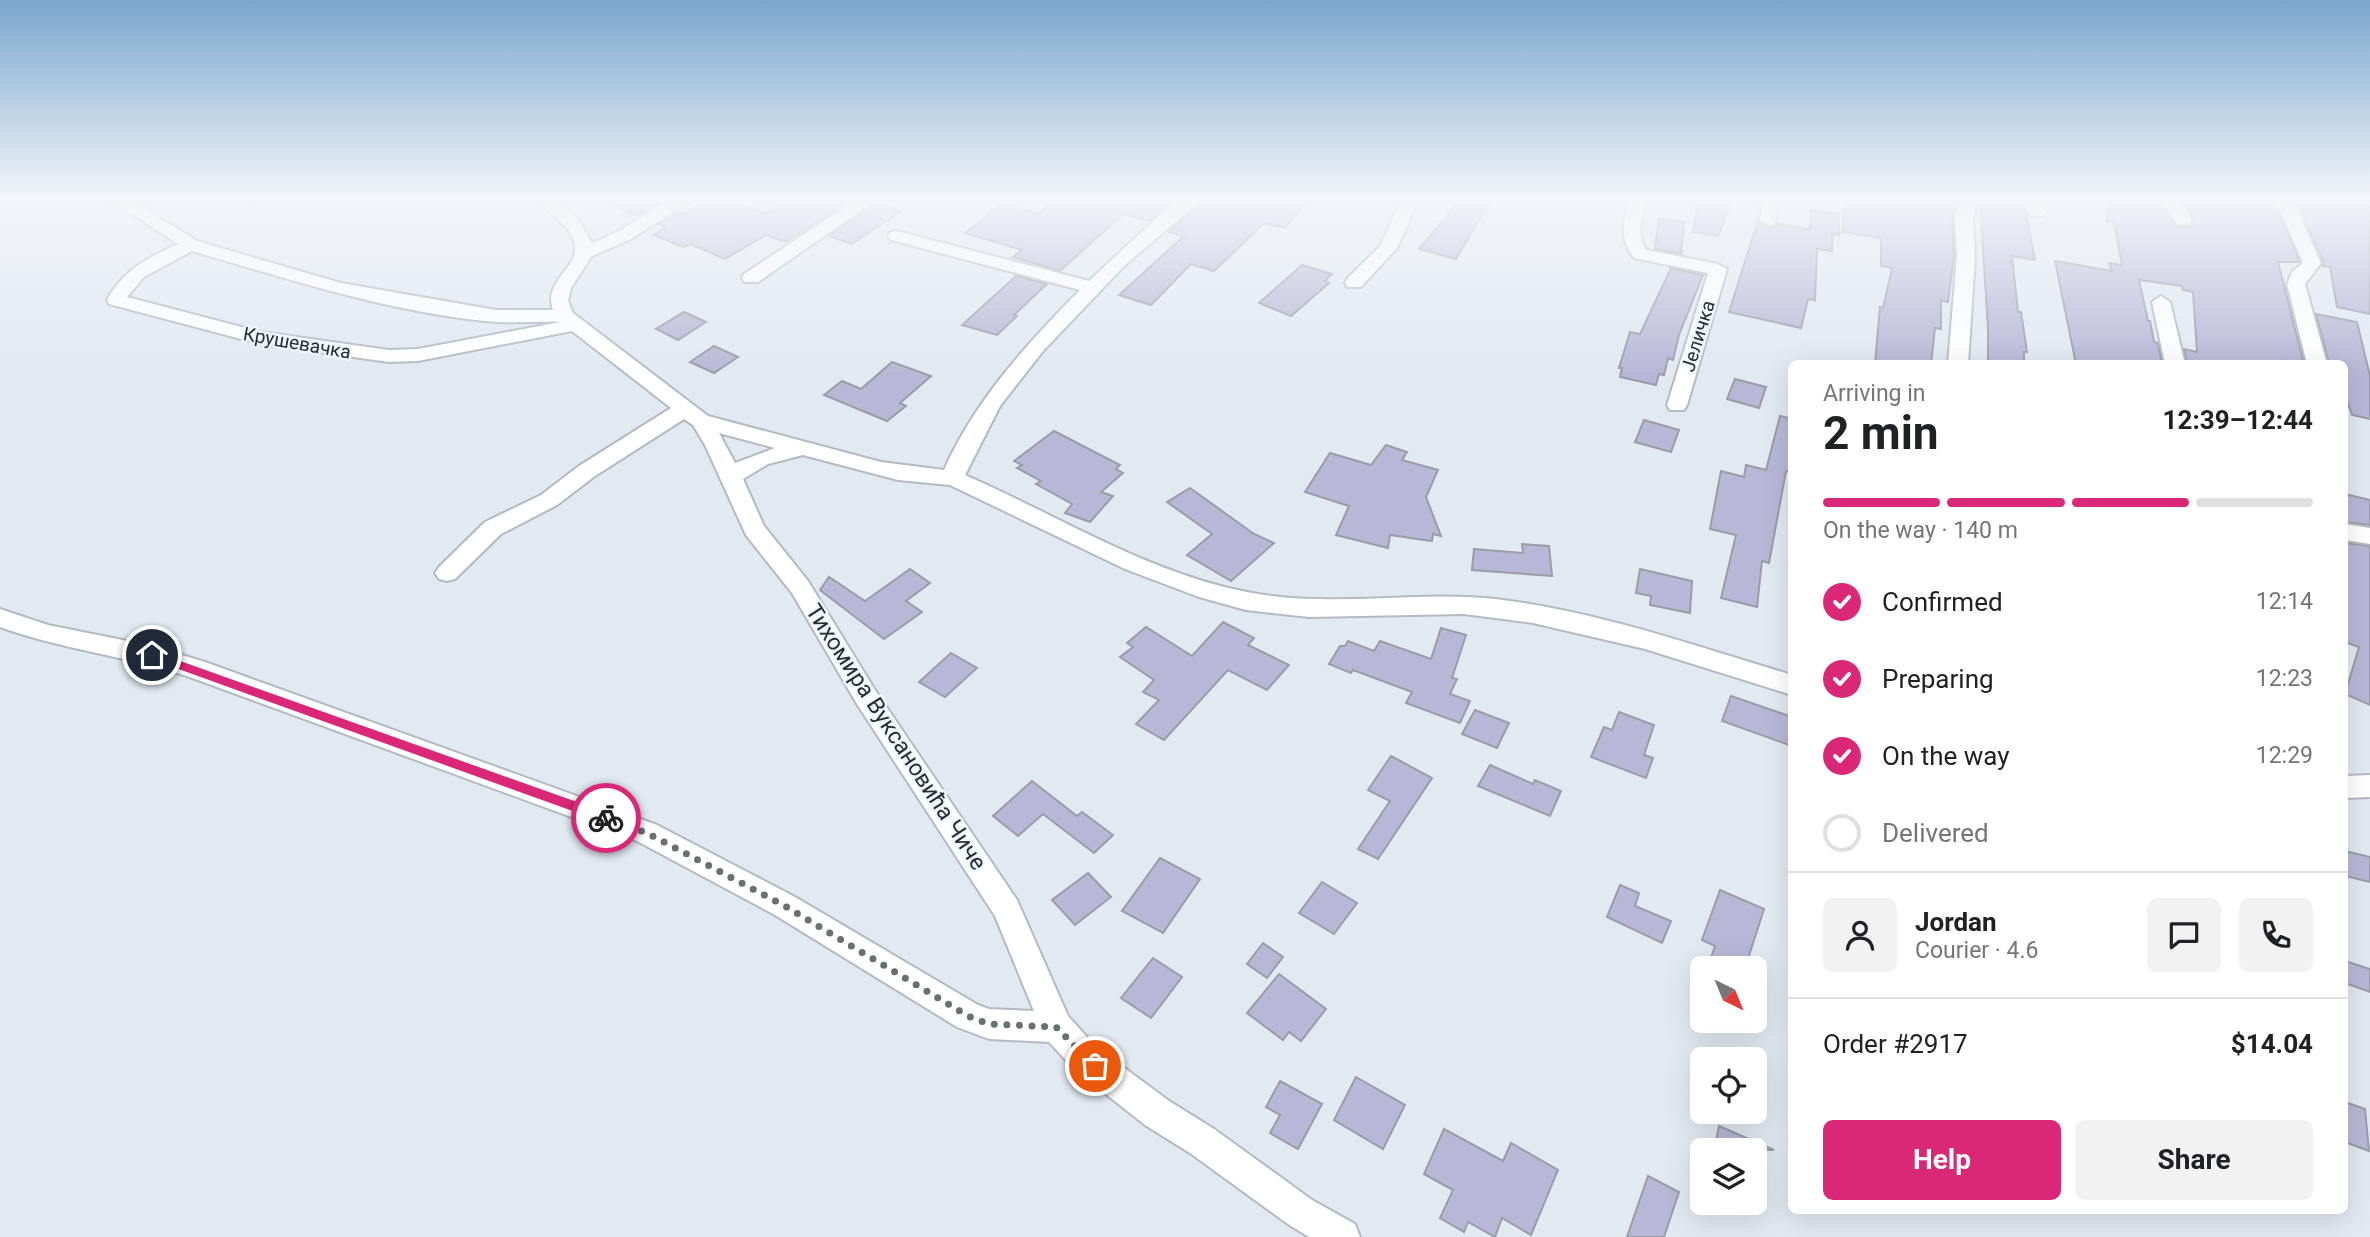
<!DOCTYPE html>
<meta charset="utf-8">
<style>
body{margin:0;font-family:Roboto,sans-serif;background:#f2f2f2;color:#202124;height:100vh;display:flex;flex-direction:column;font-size:26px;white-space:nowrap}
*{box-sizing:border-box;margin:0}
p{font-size:23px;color:#757577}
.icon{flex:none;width:38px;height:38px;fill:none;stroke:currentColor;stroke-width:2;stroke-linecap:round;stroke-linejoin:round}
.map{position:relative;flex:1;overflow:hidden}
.panel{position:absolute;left:1788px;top:360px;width:560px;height:854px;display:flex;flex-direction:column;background:#fff;border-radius:10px;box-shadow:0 7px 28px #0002}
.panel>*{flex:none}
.needle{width:46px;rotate:137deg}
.controls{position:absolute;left:1690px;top:956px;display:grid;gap:14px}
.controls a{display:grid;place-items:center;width:77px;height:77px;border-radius:10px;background:#fff;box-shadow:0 7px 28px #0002;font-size:35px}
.pin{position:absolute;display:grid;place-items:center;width:60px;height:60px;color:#fff;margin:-30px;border:4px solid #fff;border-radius:50%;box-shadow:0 2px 7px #0007}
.courier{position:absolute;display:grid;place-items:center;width:70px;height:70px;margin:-35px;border:5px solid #db2777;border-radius:50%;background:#fff;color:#222;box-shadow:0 2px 9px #0007}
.summary em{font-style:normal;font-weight:700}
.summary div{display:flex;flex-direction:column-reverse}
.summary{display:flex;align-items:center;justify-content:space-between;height:119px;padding:0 35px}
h1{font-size:46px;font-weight:700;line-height:52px}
.bar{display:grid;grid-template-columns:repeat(4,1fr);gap:10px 7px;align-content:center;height:84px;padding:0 35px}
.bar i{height:9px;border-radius:5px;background:#e0e0e0}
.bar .active{background:#db2777}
.bar p{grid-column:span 4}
.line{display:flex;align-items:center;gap:18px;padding:0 35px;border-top:2px solid #e0e0e0}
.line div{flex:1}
.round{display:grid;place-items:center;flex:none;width:74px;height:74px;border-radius:10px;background:#f2f2f2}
ol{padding:0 35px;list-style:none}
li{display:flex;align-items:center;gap:21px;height:77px}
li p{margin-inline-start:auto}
li .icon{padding:7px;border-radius:50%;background:#db2777;color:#fff;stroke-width:4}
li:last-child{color:#757577}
li i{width:38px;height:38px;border:4px solid #e0e0e0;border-radius:50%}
.button{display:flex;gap:14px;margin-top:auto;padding:14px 35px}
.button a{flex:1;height:80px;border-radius:10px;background:#db2777;color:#fff;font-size:28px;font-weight:700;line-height:80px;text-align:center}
.button a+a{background:#f2f2f2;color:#202124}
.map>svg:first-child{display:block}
.building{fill:#b8b7d7;stroke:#9c9ca6;stroke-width:2}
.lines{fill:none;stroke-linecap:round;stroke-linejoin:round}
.minor-casing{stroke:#b3bac2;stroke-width:4}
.minor{fill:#fff;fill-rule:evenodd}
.route{fill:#db2777}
.done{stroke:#6a6f74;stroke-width:7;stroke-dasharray:0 12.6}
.labels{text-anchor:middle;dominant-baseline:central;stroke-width:5;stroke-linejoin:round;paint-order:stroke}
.far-street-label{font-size:19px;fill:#2a2d30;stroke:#eff7ff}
.street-label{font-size:23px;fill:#2a2d30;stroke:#eff7ff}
</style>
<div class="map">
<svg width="2370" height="1237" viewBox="0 0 2370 1237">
<rect width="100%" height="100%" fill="#e1e9f1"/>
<!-- building -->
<g class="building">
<polygon points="611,200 649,200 659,204 638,216 609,205"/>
<polygon points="717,200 730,200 767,214 788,200 836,200 846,204 785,242 766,235 725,259 690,244 683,247 653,235 666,227 659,224 679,212 684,214 703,202 710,205"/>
<polygon points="1053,200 1176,200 1150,221 1123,214 1060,271 1013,257 1022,250 965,233 1003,203 1039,214"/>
<polygon points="1203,200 1307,200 1285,228 1264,223 1214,271 1191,264 1151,305 1119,295 1184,236 1169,232"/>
<polygon points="1472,200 1491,200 1456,259 1419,249 1458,203 1467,206"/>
<polygon points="1698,200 1732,200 1718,236 1693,232"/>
<polygon points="1845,200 1958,200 1952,218 1954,256 1948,302 1941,300 1941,329 1935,328 1931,364 1875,364 1880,307 1883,308 1892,268 1881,266 1881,238 1842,232"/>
<polygon points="1980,200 2021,200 2026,213 2035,260 2012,256 2018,312 2021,312 2027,352 2024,352 2024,364 1988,364 1988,329"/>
<polygon points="2108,200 2160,200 2177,227 2189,227 2195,220 2182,200 2274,200 2300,262 2278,262 2304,364 2187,364 2184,349 2197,352 2193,292 2183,290 2182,286 2139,280 2148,321 2150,321 2154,342 2158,343 2162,364 2076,364 2055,261 2112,271 2109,263 2122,265 2114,223 2107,222"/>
<polygon points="2296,200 2338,206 2335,202 2370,206 2370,314 2337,307 2330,267 2322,266 2323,262"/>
<polygon points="876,203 901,211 852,244 829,236"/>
<polygon points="1811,210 1839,214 1839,235 1832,234 1832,251 1817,249 1815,300 1808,299 1801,328 1729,312 1758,221 1769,228 1778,224 1810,229"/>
<polygon points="1659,219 1684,222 1681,254 1655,249"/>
<polygon points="1302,265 1332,274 1325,281 1329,283 1291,316 1259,303"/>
<polygon points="1671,268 1703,275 1679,335 1673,360 1668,358 1664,375 1659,374 1656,385 1620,377 1622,368 1619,368 1630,332 1640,334"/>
<polygon points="1016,276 1047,284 1014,315 1017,316 997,335 962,325"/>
<polygon points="684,312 706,322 678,340 656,329"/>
<polygon points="2316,314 2357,322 2370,376 2370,419 2352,415 2345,394 2345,364 2329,364"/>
<polygon points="714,346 738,357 714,373 690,362"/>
<polygon points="892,362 931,376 900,403 906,406 887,421 824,395 842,381 861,389"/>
<polygon points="1735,379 1766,387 1759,408 1727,399"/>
<polygon points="1780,416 1792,419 1789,448 1792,449 1792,473 1786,471 1769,563 1762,561 1757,607 1721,598 1736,535 1710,529 1721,471 1744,477 1746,465 1766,470"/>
<polygon points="1644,420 1679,430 1671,452 1635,442"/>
<polygon points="1054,431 1120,465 1116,469 1123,473 1101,492 1113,496 1090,522 1065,513 1072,504 1036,484 1041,481 1017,468 1022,465 1014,461"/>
<polygon points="1386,445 1407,452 1402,460 1438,470 1426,497 1441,536 1433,534 1432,541 1390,535 1388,548 1336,535 1349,506 1305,492 1330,453 1371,465"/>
<polygon points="1190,488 1254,534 1274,543 1231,581 1187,555 1212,534 1167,502"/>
<polygon points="2345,494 2370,500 2370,525 2345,522"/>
<polygon points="2345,543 2370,546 2370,705 2345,694 2359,647 2345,642"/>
<polygon points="1522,544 1549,546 1552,576 1472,570 1474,549 1523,553"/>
<polygon points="910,569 930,583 906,601 922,612 884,639 820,590 829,577 865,601"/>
<polygon points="1640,569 1692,581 1690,613 1650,605 1651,596 1636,593"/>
<polygon points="1223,622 1254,638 1248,645 1289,665 1267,690 1228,670 1164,740 1136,724 1159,700 1143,692 1154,680 1120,657 1133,647 1127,643 1146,627 1192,656"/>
<polygon points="1441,628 1466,635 1452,678 1457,679 1450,694 1470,701 1460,723 1406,703 1412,692 1353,670 1351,673 1329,664 1340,646 1345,646 1348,641 1374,651 1380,641 1431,659"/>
<polygon points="951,653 977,668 945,697 919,682"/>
<polygon points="1731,696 1792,717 1792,746 1722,721"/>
<polygon points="1475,710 1509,723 1497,748 1462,734"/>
<polygon points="1619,712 1654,725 1644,755 1653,758 1646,778 1591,757 1604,727 1612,730"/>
<polygon points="1391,756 1432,778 1378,859 1358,849 1390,801 1368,790"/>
<polygon points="1490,765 1533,784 1535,780 1561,791 1550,816 1478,786"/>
<polygon points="1032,781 1077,816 1082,812 1113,835 1094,853 1043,814 1018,836 993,816"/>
<polygon points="2345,851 2370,857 2370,882 2345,876"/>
<polygon points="1160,858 1200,879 1163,933 1122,911"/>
<polygon points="1088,873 1111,897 1075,925 1052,900"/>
<polygon points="1322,882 1357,903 1334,934 1299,913"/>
<polygon points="1620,885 1639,893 1635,906 1671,921 1662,943 1607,917"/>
<polygon points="1720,890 1764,909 1745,968 1732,968 1711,958 1715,946 1702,940"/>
<polygon points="1263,943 1283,957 1267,978 1247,964"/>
<polygon points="1153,958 1182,977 1151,1018 1121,998"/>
<polygon points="2345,961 2370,969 2370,992 2345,983"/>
<polygon points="1279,974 1326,1009 1301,1041 1289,1032 1283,1040 1247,1013"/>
<polygon points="1356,1077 1405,1105 1383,1149 1334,1120"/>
<polygon points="1280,1081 1322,1104 1298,1149 1270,1133 1280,1115 1266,1107"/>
<polygon points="2345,1102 2365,1109 2369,1151 2345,1142"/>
<polygon points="1719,1126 1774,1150 1714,1150"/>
<polygon points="1444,1129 1503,1161 1511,1143 1558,1170 1531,1235 1502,1218 1495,1237 1468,1222 1464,1232 1440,1218 1453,1190 1424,1174"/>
<polygon points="1648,1176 1679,1192 1664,1237 1627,1237"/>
</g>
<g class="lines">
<!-- minor casing -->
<g class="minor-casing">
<g id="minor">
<path d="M110,200h21l66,41 144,42 155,27h57c-11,-31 29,-41 21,-69 -5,-17 -25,-27 -35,-41h18l21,19 14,24 27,-12 52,-31h21l-61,39 -39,17 -21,32 -3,12 5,13 135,103 173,46 63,8c31,-70 83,-126 136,-180l-189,-50 -3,-4 3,-4 6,-1 192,50 71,-66 21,-15h20l-78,67 -80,84 -43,55 -35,69c92,40 183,98 282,117 83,17 166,-2 248,7 102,12 200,47 297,76v20l-147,-46 -112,-26 -69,-9 -155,3 -63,-7 -47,-13 -74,-28 -175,-84 -52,-5 -95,-25 -35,9 -25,15 21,47 44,55 67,109 142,210 51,116 27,30 74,55 45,28 98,71 43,24 5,13h-51l-21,-13 -98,-71 -45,-28 -72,-57 -24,-26 -60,-3 -32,-12 -182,-112 -138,-74 -450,-165c-62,-20 -126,-27 -187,-49v-18l48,16 104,21 53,16 452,163 138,72 183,108 11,4 45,2 -39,-95 -138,-212 -65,-111 -46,-58 -41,-90 -12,-20 -9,-6 -89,57 -38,29 -56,29 -46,45 -8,2 -8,-2 -4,-6 4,-6 46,-45 56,-27 38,-29 92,-58 -99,-77 -154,30 -29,1 -129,-18 -151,-40 -2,-4c16,-30 41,-42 71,-56zM192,251c100,29 200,62 304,71 21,1 43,-1 64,0l-142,27 -29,1 -128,-18 -134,-35 17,-20zM719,433l56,15 -40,15z"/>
<polygon points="856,200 876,200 758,282 744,282 742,278 744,274"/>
<polygon points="1402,200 1419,200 1397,248 1361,287 1347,287 1345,283 1347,279 1380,246"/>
<path d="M1629,200h17c-4,17 -10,34 0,50l72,14 9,5 -40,136 -3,5h-14l-3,-5 41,-132 -74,-15c-15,-19 -11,-36 -5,-58z"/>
<polygon points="1762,200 1779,200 1775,224 1769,225 1760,220"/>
<polygon points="1961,200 1978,200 1973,218 1975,256 1968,364 1948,364 1957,256 1955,218"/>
<polygon points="2023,200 2040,200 2046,212 2043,216 2031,216"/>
<polygon points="2162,200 2179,200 2192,220 2189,224 2177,224"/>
<polygon points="2276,200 2293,200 2321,263 2305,284 2327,364 2307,364 2287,284 2292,272 2303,263"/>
<polygon points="2161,296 2170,302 2185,364 2165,364 2152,302"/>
<polygon points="2345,524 2370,528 2370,544 2345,540"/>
<polygon points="2370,775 2370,797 2345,798 2345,776"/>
</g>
</g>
<!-- minor -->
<use href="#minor" class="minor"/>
</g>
<!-- sky -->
<linearGradient id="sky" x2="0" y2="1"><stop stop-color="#7aa6ce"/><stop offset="0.53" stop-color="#f2f5f9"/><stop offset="1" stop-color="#f2f5f9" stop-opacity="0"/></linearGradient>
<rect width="2370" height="374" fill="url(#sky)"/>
<!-- route -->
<polygon class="route" points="152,651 611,814 613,818 606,823 148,658 146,655"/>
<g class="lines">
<!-- done -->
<polyline class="done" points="606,818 647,833 785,906 968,1016 989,1024 1056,1027 1095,1066"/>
</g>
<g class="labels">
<!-- far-street labels -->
<g class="far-street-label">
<text transform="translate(1698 336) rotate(-73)">Јеличка</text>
<text transform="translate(297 343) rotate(10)">Крушевачка</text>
</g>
<!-- street labels -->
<g class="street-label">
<text transform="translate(896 737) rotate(57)">Тихомира Вуксановића Чиче</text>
</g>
</g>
</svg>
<div class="controls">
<a><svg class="needle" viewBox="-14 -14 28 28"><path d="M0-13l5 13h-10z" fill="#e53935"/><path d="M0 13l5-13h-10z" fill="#757577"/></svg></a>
<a><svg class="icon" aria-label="locate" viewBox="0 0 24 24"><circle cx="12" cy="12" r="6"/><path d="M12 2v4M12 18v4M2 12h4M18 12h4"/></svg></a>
<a><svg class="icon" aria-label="layers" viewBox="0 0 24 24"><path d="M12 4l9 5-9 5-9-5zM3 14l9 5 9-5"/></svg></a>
</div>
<div class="pin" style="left:1095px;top:1066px;background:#ea580c"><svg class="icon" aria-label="bag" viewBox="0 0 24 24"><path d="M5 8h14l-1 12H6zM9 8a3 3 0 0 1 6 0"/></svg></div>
<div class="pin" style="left:152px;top:655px;background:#1f2937"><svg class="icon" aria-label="home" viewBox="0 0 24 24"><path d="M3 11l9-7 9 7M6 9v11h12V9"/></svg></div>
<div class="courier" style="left:606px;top:818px"><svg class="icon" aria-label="bike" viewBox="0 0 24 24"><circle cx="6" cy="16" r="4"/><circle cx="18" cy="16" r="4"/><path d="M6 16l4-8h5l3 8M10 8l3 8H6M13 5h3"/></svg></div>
<section class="panel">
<div class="summary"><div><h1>2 min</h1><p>Arriving in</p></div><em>12:39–12:44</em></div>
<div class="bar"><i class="active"></i><i class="active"></i><i class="active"></i><i></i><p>On the way · 140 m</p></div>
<ol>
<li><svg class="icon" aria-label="check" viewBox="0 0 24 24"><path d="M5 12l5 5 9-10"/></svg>Confirmed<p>12:14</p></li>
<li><svg class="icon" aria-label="check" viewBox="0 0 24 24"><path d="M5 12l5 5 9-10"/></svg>Preparing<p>12:23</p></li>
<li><svg class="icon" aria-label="check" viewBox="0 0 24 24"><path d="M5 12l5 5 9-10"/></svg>On the way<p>12:29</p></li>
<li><i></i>Delivered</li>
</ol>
<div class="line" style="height:126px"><a class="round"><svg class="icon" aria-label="person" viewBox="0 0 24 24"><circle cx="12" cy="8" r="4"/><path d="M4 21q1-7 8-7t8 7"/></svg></a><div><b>Jordan</b><p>Courier · 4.6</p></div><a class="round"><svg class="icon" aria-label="chat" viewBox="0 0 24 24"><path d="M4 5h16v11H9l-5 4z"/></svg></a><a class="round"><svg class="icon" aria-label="phone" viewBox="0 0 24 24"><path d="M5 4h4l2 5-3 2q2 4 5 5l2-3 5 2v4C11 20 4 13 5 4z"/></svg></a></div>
<div class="line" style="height:91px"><div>Order #2917</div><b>$14.04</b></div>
<div class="button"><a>Help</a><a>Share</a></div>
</section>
</div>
